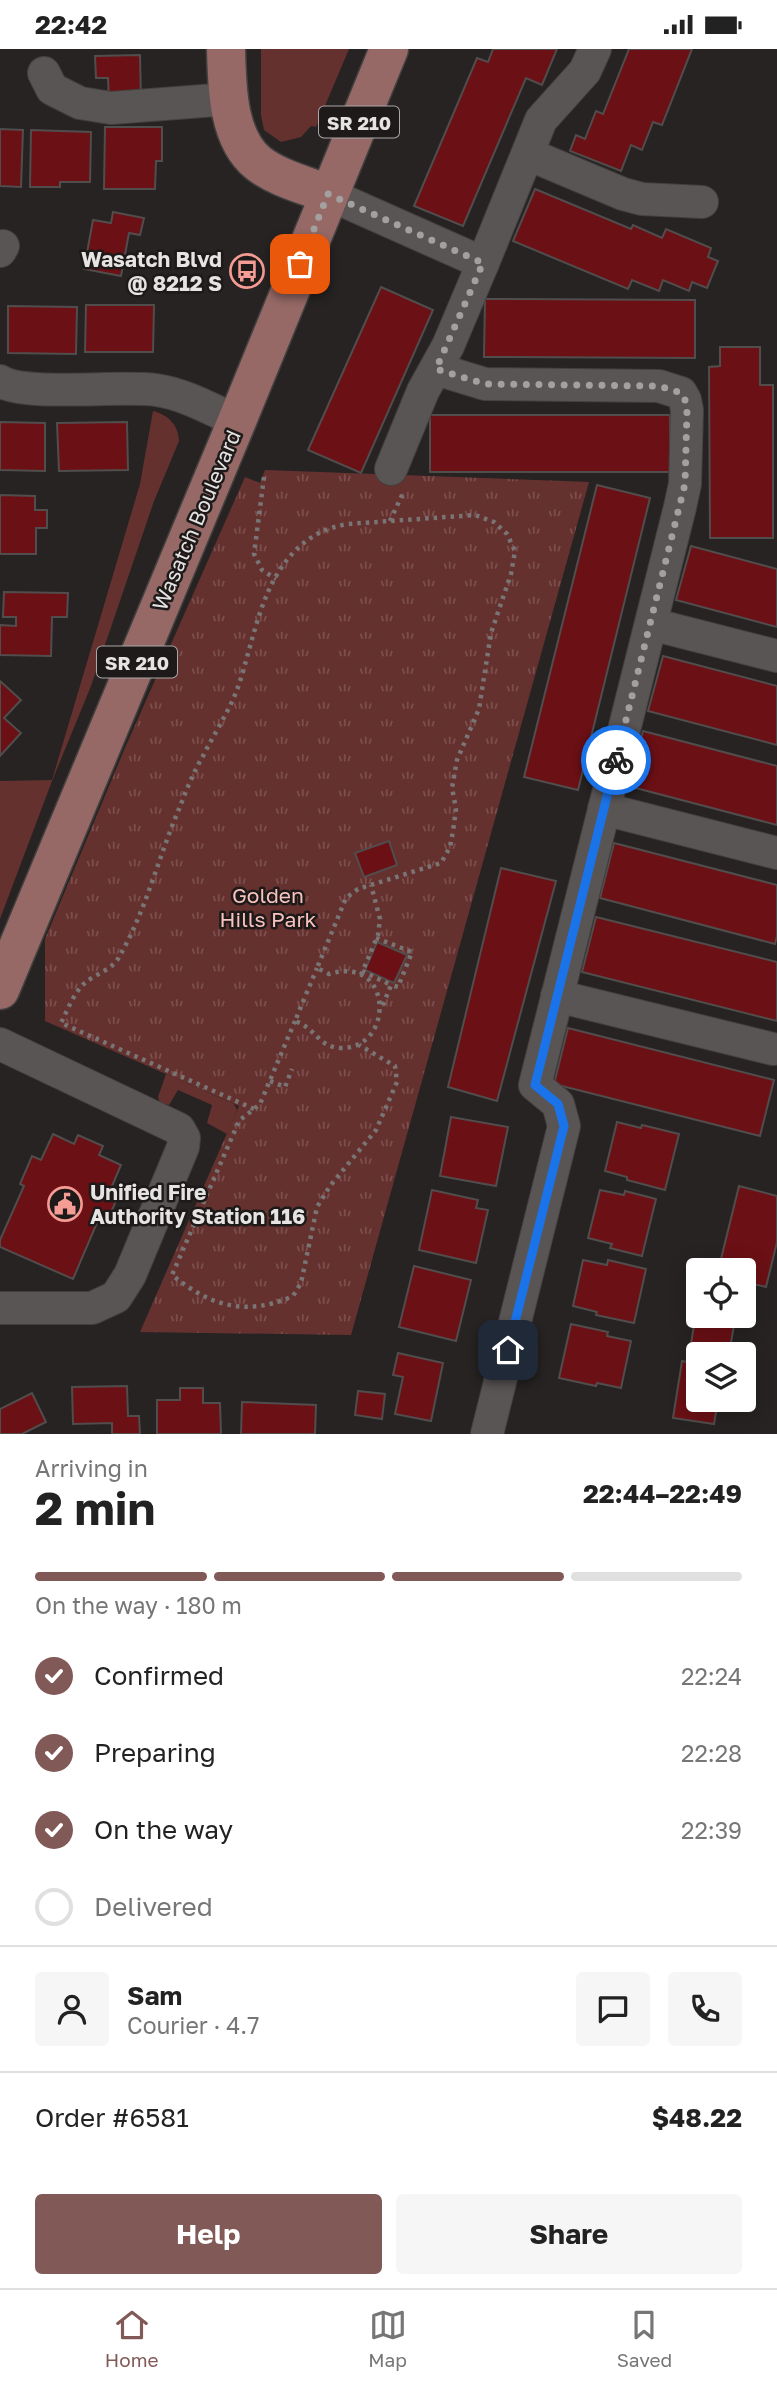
<!DOCTYPE html>
<meta charset="utf-8">
<style>
body{margin:0;font-family:"Golos Text",sans-serif;background:#f6f6f6;color:#222;height:100vh;display:flex;flex-direction:column;font-size:26px;white-space:nowrap}
*{box-sizing:border-box;margin:0}
p{font-size:23px;color:#767676}
.icon{flex:none;width:38px;height:38px;fill:none;stroke:currentColor;stroke-width:2;stroke-linecap:round;stroke-linejoin:round}
.map{position:relative;height:1385px;overflow:hidden}
.sheet{display:flex;flex-direction:column;background:#fff;flex:1}
.sheet>*{flex:none}
.buttons{position:absolute;left:686px;top:1209px;display:grid;gap:14px}
.buttons a{display:grid;place-items:center;width:70px;height:70px;border-radius:7px;background:#fff;box-shadow:0 4px 18px #0003;font-size:35px}
.pin{position:absolute;display:grid;place-items:center;width:60px;height:60px;color:#fff;margin:-30px;border-radius:14px;box-shadow:0 4px 10px #0006}
.courier{position:absolute;display:grid;place-items:center;width:70px;height:70px;margin:-35px;border:5px solid #1a73e8;border-radius:50%;background:#fff;color:#222;box-shadow:0 2px 9px #0007}
.summary em{font-style:normal;font-weight:700}
.summary div{display:flex;flex-direction:column-reverse}
.summary{display:flex;align-items:center;justify-content:space-between;height:119px;padding:0 35px}
h1{font-size:46px;font-weight:700;line-height:52px}
.bar{display:grid;grid-template-columns:repeat(4,1fr);gap:10px 7px;align-content:center;height:84px;padding:0 35px}
.bar i{height:9px;border-radius:5px;background:#e0e0e0}
.bar .on{background:#815956}
.bar p{grid-column:span 4}
.line{display:flex;align-items:center;gap:18px;padding:0 35px;border-top:2px solid #e0e0e0}
.line div{flex:1}
.round{display:grid;place-items:center;flex:none;width:74px;height:74px;border-radius:7px;background:#f6f6f6}
ol{padding:0 35px;list-style:none}
li{display:flex;align-items:center;gap:21px;height:77px}
li p{margin-inline-start:auto}
li .icon{padding:7px;border-radius:50%;background:#815956;color:#fff;stroke-width:4}
li:last-child{color:#767676}
li i{width:38px;height:38px;border:4px solid #e0e0e0;border-radius:50%}
.cta{display:flex;gap:14px;margin-top:auto;padding:14px 35px}
.cta a{flex:1;height:80px;border-radius:7px;background:#815956;color:#fff;font-size:28px;font-weight:700;line-height:80px;text-align:center}
.cta a+a{background:#f6f6f6;color:#222}
.status{display:flex;justify-content:space-between;align-items:center;height:49px;padding:0 35px;background:#fff;direction:ltr}
.status svg{height:19px;fill:currentColor}
.tabs{display:flex;justify-content:space-around;align-items:center;height:98px;border-top:2px solid #e0e0e0;background:#fff;font-size:19px;color:#767676}
.tabs a{display:grid;justify-items:center;gap:4px}
.tabs .on{color:#815956}
.map>svg:first-child{display:block}
.grass{fill:#65312f}
.park{fill:url(#park-tufts)}
.building{fill:#6b1015;stroke:#514d4d;stroke-width:2}
.lines{fill:none;stroke-linecap:round;stroke-linejoin:round}
.minor-casing{stroke:#434040;stroke-width:34}
.major-casing{stroke:#434040;stroke-width:41}
.path{stroke:#797575;stroke-width:4.5;stroke-dasharray:3.5 5;stroke-linecap:butt}
.minor{stroke:#595554;stroke-width:32}
.major{stroke:#966966;stroke-width:38}
.done{stroke:#a3a0a0;stroke-width:7;stroke-dasharray:0 12.6}
.route{stroke:#1a73e8;stroke-width:9}
.labels{text-anchor:middle;dominant-baseline:central;stroke-width:5;stroke-linejoin:round;paint-order:stroke}
.shield{fill:#1d1a19;stroke:#aaa7a6;stroke-width:2}
.shield-label{font-size:19px;font-weight:bold;fill:#e6e3e3}
.poi-label{font-size:21px;font-weight:bold;fill:#e6e3e3;stroke:#1d1a19;text-anchor:end}
.street-label{font-size:21px;fill:#e6e3e3;stroke:#1d1a19}
.park-label{font-size:21px;fill:#f8c3be;stroke:#1d1a19}
</style>
<div class="status"><b>22:42</b><svg viewBox="0 0 49 12"><path d="M0 12V9h3v3zM5 12V6h3v6zM10 12V3h3v9zM15 12V0h3v12zM26 1h20v11H26zM47 4h2v5h-2z"/></svg></div>
<div class="map">
<svg width="777" height="1385" viewBox="0 0 777 1385">
<defs>
<pattern id="park-tufts" width="24" height="20" patternUnits="userSpaceOnUse" patternTransform="scale(1.75)"><rect width="24" height="20" fill="#65312f"/><path d="M3 7l-1-3M5 7V3M7 7l1-3M15 17l-1-3M17 17v-4M19 17l1-3" fill="none" stroke="#7b4f4d"/></pattern>
</defs>
<rect width="100%" height="100%" fill="#272323"/>
<!-- grass -->
<g class="grass">
<polygon points="261,0 349,0 316,78 311,77 301,88 281,93 264,81 261,66"/>
<path d="M153,362c15,4 25,13 26,30l-25,60 -63,185 -39,95 -52,138v-138l52,-1 88,-296z"/>
<polygon points="166,1025 234,1055 237,1061 227,1085 207,1074 212,1056 178,1041 169,1056 160,1054 158,1048"/>
</g>
<!-- park -->
<polygon class="park" points="265,421 589,433 351,1286 140,1283 239,1057 45,972 45,890 125,699 245,428 260,434"/>
<!-- building -->
<g class="building">
<polygon points="493,0 557,0 542,36 526,29 463,177 414,157 477,9 488,13"/>
<polygon points="629,0 692,0 662,76 653,73 642,101 631,96 621,122 570,102 576,86 585,90 596,62 603,65"/>
<polygon points="140,6 141,53 109,54 108,29 96,29 95,7"/>
<polygon points="105,78 162,78 162,112 156,112 155,140 104,140"/>
<polygon points="0,80 23,81 21,138 0,137"/>
<polygon points="31,81 91,83 90,133 60,133 60,138 30,138"/>
<polygon points="535,140 631,180 633,176 662,189 666,180 711,199 708,208 718,212 707,239 692,233 689,242 663,231 659,242 632,231 628,240 513,192"/>
<polygon points="113,163 144,169 140,186 129,184 121,227 84,220 93,171 111,174"/>
<polygon points="381,238 433,261 361,424 308,401"/>
<polygon points="485,250 695,251 695,309 484,308"/>
<polygon points="86,256 154,256 153,303 85,303"/>
<polygon points="8,257 77,258 76,305 8,304"/>
<polygon points="720,298 760,298 760,336 773,336 773,489 710,489 709,318 720,317"/>
<rect x="430" y="366" width="240" height="57"/>
<polygon points="0,373 45,374 45,422 0,421"/>
<polygon points="127,373 128,421 59,422 57,374"/>
<polygon points="597,436 650,449 578,741 524,728"/>
<polygon points="0,446 35,447 35,461 47,461 47,479 36,479 36,505 0,505"/>
<polygon points="691,497 777,520 777,578 676,551"/>
<polygon points="4,543 68,544 67,568 52,568 51,607 0,606 0,576 16,577 16,568 3,568"/>
<polygon points="663,607 777,637 777,696 648,662"/>
<polygon points="0,632 21,651 4,669 21,684 0,707"/>
<polygon points="643,682 777,717 777,776 628,737"/>
<polygon points="389,792 397,816 364,828 355,804"/>
<polygon points="614,794 777,836 777,887 775,895 600,849"/>
<polygon points="501,819 556,832 497,1052 448,1038"/>
<polygon points="596,868 777,913 777,972 582,923"/>
<polygon points="377,893 407,906 394,934 365,921"/>
<polygon points="568,979 774,1031 760,1087 554,1035"/>
<polygon points="451,1068 508,1078 496,1137 440,1127"/>
<polygon points="617,1073 641,1079 642,1076 679,1085 665,1141 627,1131 627,1128 605,1122"/>
<polygon points="53,1085 74,1095 78,1086 103,1097 99,1106 121,1116 109,1144 118,1147 107,1173 99,1169 73,1230 0,1198 0,1191 24,1137 20,1135 32,1107 41,1111"/>
<polygon points="739,1137 777,1147 777,1193 766,1238 744,1233 744,1222 718,1222"/>
<polygon points="432,1141 478,1151 476,1159 488,1161 476,1214 419,1201"/>
<polygon points="600,1141 624,1146 625,1142 656,1150 642,1207 610,1199 612,1195 588,1189"/>
<polygon points="583,1211 607,1216 608,1211 646,1220 634,1274 596,1266 597,1263 573,1257"/>
<polygon points="414,1217 471,1231 456,1292 399,1278"/>
<polygon points="696,1264 698,1267 735,1270 729,1306 698,1306 698,1351 718,1351 714,1375 673,1369 682,1312 688,1313"/>
<polygon points="571,1275 608,1283 607,1287 631,1292 621,1339 597,1334 596,1337 559,1329"/>
<polygon points="398,1304 443,1314 431,1372 395,1365 403,1328 393,1326"/>
<polygon points="127,1337 128,1367 139,1367 140,1385 112,1385 112,1374 73,1375 72,1338"/>
<polygon points="180,1339 203,1339 203,1354 220,1354 221,1385 157,1385 157,1351 180,1351"/>
<polygon points="358,1342 385,1345 382,1370 355,1366"/>
<polygon points="32,1344 46,1373 22,1385 0,1385 0,1360"/>
<polygon points="242,1353 316,1356 315,1385 241,1385"/>
</g>
<g class="lines">
<!-- minor casing -->
<g class="minor-casing">
<g id="minor">
<polyline points="44,24 52,40 80,54 111,59 229,50"/>
<polyline points="528,105 623,145 642,150 702,153"/>
<polyline points="328,145 483,214"/>
<polyline points="0,202 3,197"/>
<polyline points="436,320 485,335 659,337 681,344 685,351 687,361 685,435 680,458 535,1036 558,1055 564,1077 487,1385"/>
<path d="M0,332c24,16 121,4 156,9 29,4 56,20 81,31"/>
<polyline points="391,420 423,342 448,297 483,214 541,71 585,22 595,0"/>
<polyline points="651,575 777,607"/>
<polyline points="604,760 777,804"/>
<polyline points="557,947 773,1000"/>
<polyline points="0,995 179,1080 184,1089 183,1098 130,1226 116,1248 92,1259 0,1259"/>
</g>
</g>
<!-- major casing -->
<g class="major-casing">
<g id="major">
<path d="M226,0c1,36 1,89 32,114 19,15 47,22 70,31"/>
<polyline points="0,941 237,372 389,0"/>
</g>
</g>
<!-- path -->
<g class="path">
<polyline points="264,428 254,505 262,521 276,530"/>
<polyline points="390,472 403,444"/>
<polyline points="376,889 412,903 398,938 391,936 381,961"/>
<polyline points="362,922 391,936"/>
<polyline points="361,926 378,886 380,870 371,836"/>
<path d="M295,972l-35,83 -21,17 -67,154c38,31 74,42 121,21l8,-13 16,-76 13,-21 46,-56 21,-48 -2,-16 -36,-21"/>
<polyline points="270,1032 285,1038 292,1020"/>
<path d="M254,1060l-193,-86c7,-14 13,-31 25,-41 10,-8 27,-13 33,-25 27,-46 39,-99 60,-148 7,-18 14,-36 24,-53 11,-22 25,-43 34,-66 16,-45 22,-101 56,-137 16,-17 32,-25 55,-29l127,-9 19,7 13,12 8,17 -4,23 -20,59 -12,76 -22,51 -5,28 4,21 -3,22 -3,16 -9,16 -83,26 -12,9 -29,70 12,6c65,-20 66,76 11,74 -22,-1 -24,-20 -45,-27l22,-53"/>
</g>
<!-- minor -->
<use href="#minor" class="minor"/>
<!-- major -->
<use href="#major" class="major"/>
</g>
<g class="lines">
<!-- done -->
<polyline class="done" points="300,215 328,145 483,214 436,320 485,335 659,337 681,344 685,351 687,361 685,435 616,711"/>
<!-- route -->
<polyline class="route" points="508,1301 564,1077 558,1055 535,1036 616,711"/>
</g>
<!-- icons -->
<defs>
<g id="bus-ring" transform="scale(1.75)"><circle r="9.5" fill="#1d1a19" stroke="#f59c95" stroke-width="1.5"/><path d="M-5-6H5V4H4V6H2V4H-2V6H-4V4H-5ZM-3.5-4V0h7V-4ZM-3.5 1.2v1.5H-2V1.2ZM2 1.2v1.5H3.5V1.2Z" fill="#f59c95"/></g>
<g id="civic-ring" transform="scale(1.75)"><circle r="9.5" fill="#1d1a19" stroke="#f59c95" stroke-width="1.5"/><path d="M-.6-6.5H3V-4.5H.6V-3L4-1V1h2V6H-6V1h2V-1L-.6-3ZM-1.2 2.5V6h2.4V2.5Z" fill="#f59c95"/></g>
</defs>
<g fill-rule="evenodd">
<use href="#bus-ring" x="247" y="222"/>
<use href="#civic-ring" x="65" y="1155"/>
</g>
<g class="labels">
<!-- shield labels -->
<g class="shield">
<rect x="319" y="57.5" width="80" height="31" rx="5"/>
<rect x="97" y="597.5" width="80" height="31" rx="5"/>
</g>
<g class="shield-label">
<text x="359" y="73">SR 210</text>
<text x="137" y="613">SR 210</text>
</g>
<!-- poi labels -->
<g class="poi-label">
<text x="222" y="210">Wasatch Blvd<tspan x="222" dy="24">@ 8212 S</tspan></text>
<text x="90" y="1143" text-anchor="start">Unified Fire<tspan x="90" dy="24">Authority Station 116</tspan></text>
</g>
<!-- street labels -->
<g class="street-label">
<text transform="translate(196 471) rotate(-67)">Wasatch Boulevard</text>
</g>
<!-- park labels -->
<g class="park-label">
<text x="268" y="846">Golden<tspan x="268" dy="24">Hills Park</tspan></text>
</g>
</g>
</svg>
<div class="buttons">
<a><svg class="icon" aria-label="locate" viewBox="0 0 24 24"><circle cx="12" cy="12" r="6"/><path d="M12 2v4M12 18v4M2 12h4M18 12h4"/></svg></a>
<a><svg class="icon" aria-label="layers" viewBox="0 0 24 24"><path d="M12 4l9 5-9 5-9-5zM3 14l9 5 9-5"/></svg></a>
</div>
<div class="pin" style="left:300px;top:215px;background:#ea580c"><svg class="icon" aria-label="bag" viewBox="0 0 24 24"><path d="M5 8h14l-1 12H6zM9 8a3 3 0 0 1 6 0"/></svg></div>
<div class="pin" style="left:508px;top:1301px;background:#1f2937"><svg class="icon" aria-label="home" viewBox="0 0 24 24"><path d="M3 11l9-7 9 7M6 9v11h12V9"/></svg></div>
<div class="courier" style="left:616px;top:711px"><svg class="icon" aria-label="bike" viewBox="0 0 24 24"><circle cx="6" cy="16" r="4"/><circle cx="18" cy="16" r="4"/><path d="M6 16l4-8h5l3 8M10 8l3 8H6M13 5h3"/></svg></div>
</div>
<section class="sheet">
<div class="summary"><div><h1>2 min</h1><p>Arriving in</p></div><em>22:44–22:49</em></div>
<div class="bar"><i class="on"></i><i class="on"></i><i class="on"></i><i></i><p>On the way · 180 m</p></div>
<ol>
<li><svg class="icon" aria-label="check" viewBox="0 0 24 24"><path d="M5 12l5 5 9-10"/></svg>Confirmed<p>22:24</p></li>
<li><svg class="icon" aria-label="check" viewBox="0 0 24 24"><path d="M5 12l5 5 9-10"/></svg>Preparing<p>22:28</p></li>
<li><svg class="icon" aria-label="check" viewBox="0 0 24 24"><path d="M5 12l5 5 9-10"/></svg>On the way<p>22:39</p></li>
<li><i></i>Delivered</li>
</ol>
<div class="line" style="height:126px"><a class="round"><svg class="icon" aria-label="person" viewBox="0 0 24 24"><circle cx="12" cy="8" r="4"/><path d="M4 21q1-7 8-7t8 7"/></svg></a><div><b>Sam</b><p>Courier · 4.7</p></div><a class="round"><svg class="icon" aria-label="chat" viewBox="0 0 24 24"><path d="M4 5h16v11H9l-5 4z"/></svg></a><a class="round"><svg class="icon" aria-label="phone" viewBox="0 0 24 24"><path d="M5 4h4l2 5-3 2q2 4 5 5l2-3 5 2v4C11 20 4 13 5 4z"/></svg></a></div>
<div class="line" style="height:91px"><div>Order #6581</div><b>$48.22</b></div>
<div class="cta"><a>Help</a><a>Share</a></div>
</section>
<nav class="tabs">
<a class="on"><svg class="icon" aria-label="home" viewBox="0 0 24 24"><path d="M3 11l9-7 9 7M6 9v11h12V9"/></svg>Home</a>
<a><svg class="icon" aria-label="map" viewBox="0 0 24 24"><path d="M3 6l6-2 6 2 6-2v14l-6 2-6-2-6 2zM9 4v14M15 6v14"/></svg>Map</a>
<a><svg class="icon" aria-label="saved" viewBox="0 0 24 24"><path d="M7 4h10v16l-5-4-5 4z"/></svg>Saved</a>
</nav>
